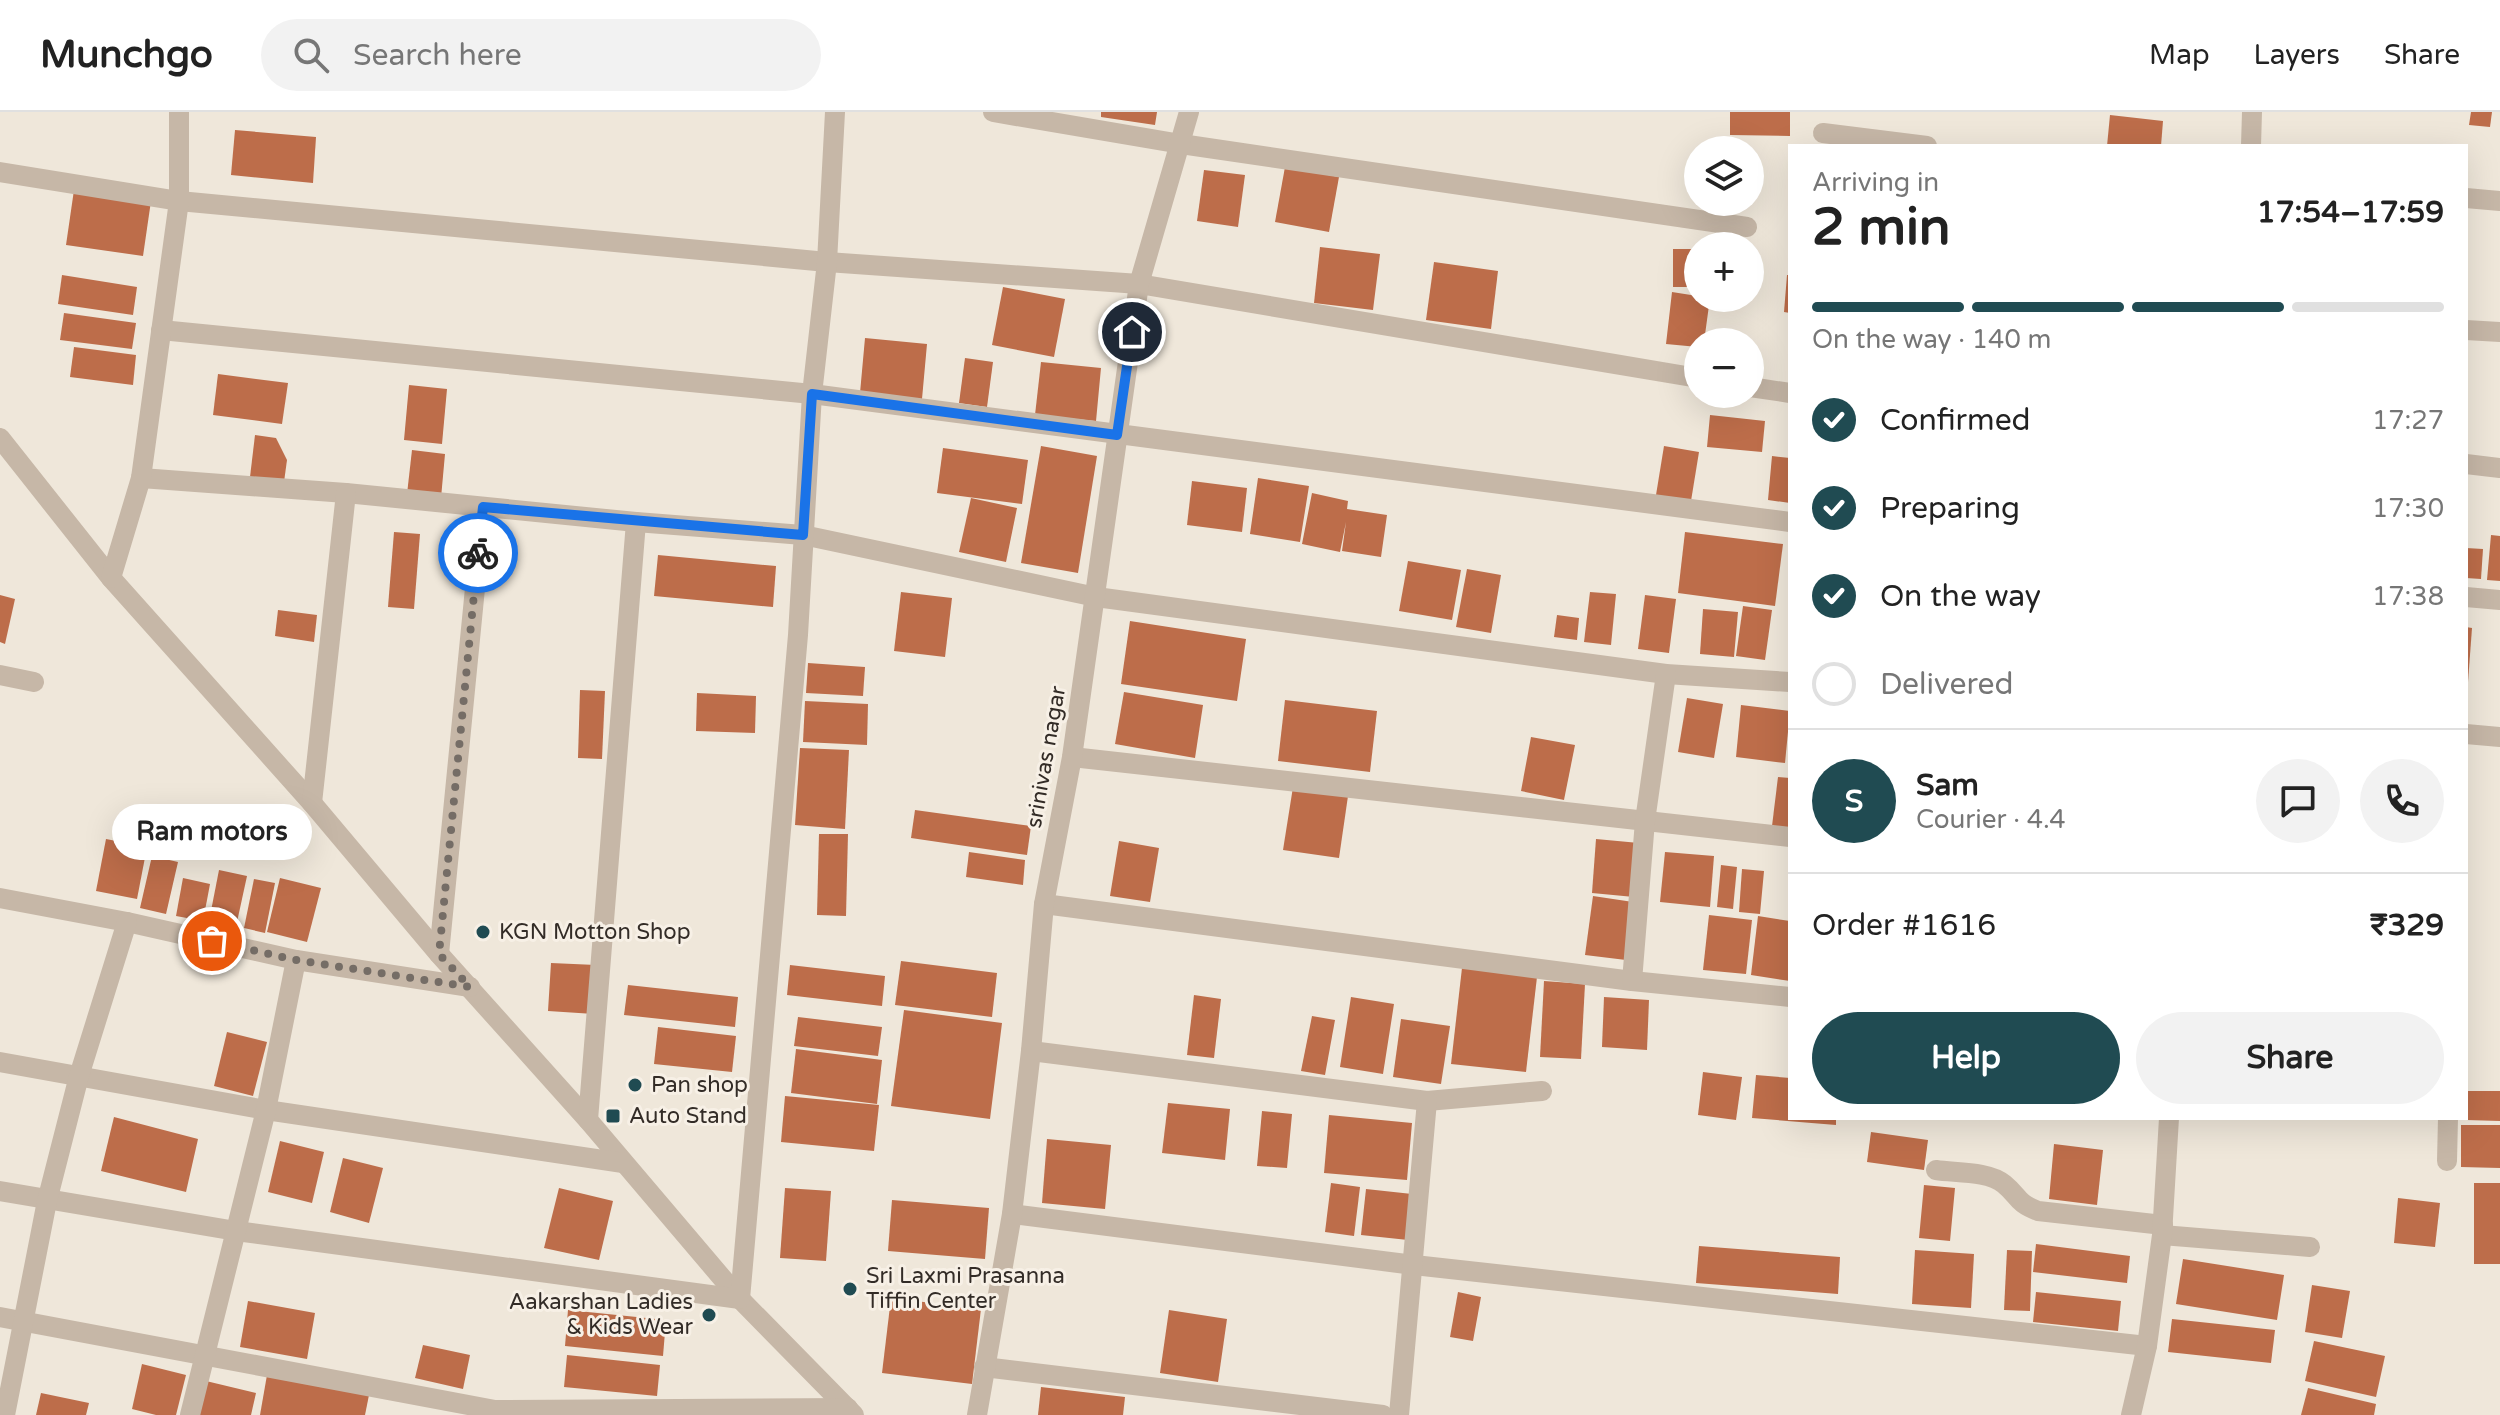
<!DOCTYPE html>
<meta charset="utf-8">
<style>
body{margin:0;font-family:"Varela Round",sans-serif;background:#f2f2f2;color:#222;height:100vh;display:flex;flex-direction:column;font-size:30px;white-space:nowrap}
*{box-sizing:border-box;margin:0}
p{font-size:26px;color:#767676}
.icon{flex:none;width:44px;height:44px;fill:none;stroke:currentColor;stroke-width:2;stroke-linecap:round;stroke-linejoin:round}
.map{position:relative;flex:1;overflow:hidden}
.side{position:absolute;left:1788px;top:32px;width:680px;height:976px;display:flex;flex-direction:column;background:#fff;border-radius:0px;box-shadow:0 8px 32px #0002}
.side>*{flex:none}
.fabs{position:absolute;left:1684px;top:24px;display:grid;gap:16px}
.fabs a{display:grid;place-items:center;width:80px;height:80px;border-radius:50%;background:#fff;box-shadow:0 8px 32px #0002;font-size:40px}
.pin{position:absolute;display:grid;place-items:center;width:68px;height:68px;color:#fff;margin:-34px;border:4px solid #fff;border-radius:50%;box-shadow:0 2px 8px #0007}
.courier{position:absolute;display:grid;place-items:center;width:80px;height:80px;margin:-40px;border:6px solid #1a73e8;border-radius:50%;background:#fff;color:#222;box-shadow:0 2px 10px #0007}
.bubble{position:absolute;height:56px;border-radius:28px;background:#fff;box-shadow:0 8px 32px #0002;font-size:26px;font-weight:700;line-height:56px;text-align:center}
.overview em{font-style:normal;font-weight:700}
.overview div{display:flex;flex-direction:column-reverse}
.overview{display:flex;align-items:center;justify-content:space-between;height:136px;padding:0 24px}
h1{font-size:52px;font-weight:700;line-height:60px}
.bar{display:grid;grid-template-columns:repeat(4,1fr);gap:12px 8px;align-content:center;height:96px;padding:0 24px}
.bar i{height:10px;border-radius:6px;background:#e0e0e0}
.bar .active{background:#204b52}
.bar p{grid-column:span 4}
.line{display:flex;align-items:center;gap:20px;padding:0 24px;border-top:2px solid #e0e0e0}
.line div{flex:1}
.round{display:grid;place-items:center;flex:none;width:84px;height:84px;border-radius:42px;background:#f2f2f2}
ol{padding:0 24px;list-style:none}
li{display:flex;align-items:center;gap:24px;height:88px}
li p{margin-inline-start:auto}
li .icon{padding:8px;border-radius:50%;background:#204b52;color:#fff;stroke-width:4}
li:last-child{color:#767676}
li i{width:44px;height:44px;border:4px solid #e0e0e0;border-radius:50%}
.cta{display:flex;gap:16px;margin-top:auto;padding:16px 24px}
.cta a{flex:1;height:92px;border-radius:48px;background:#204b52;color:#fff;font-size:32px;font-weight:700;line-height:92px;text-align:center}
.cta a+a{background:#f2f2f2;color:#222}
header{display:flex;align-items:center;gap:48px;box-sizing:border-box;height:112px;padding:0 40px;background:#fff;border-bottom:2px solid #e0e0e0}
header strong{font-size:38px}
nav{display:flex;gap:44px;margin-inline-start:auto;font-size:28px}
.search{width:560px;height:72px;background:#f2f2f2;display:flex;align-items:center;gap:20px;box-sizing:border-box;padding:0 28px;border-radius:44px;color:#767676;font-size:30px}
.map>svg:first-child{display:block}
.building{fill:#bd6d4a}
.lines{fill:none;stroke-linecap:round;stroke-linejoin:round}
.minor{stroke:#c6b7a7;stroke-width:20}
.done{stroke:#756d66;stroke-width:8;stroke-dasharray:0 14.4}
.route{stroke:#1a73e8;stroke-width:10}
.poi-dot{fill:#204b52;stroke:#f7f0e6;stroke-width:3}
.labels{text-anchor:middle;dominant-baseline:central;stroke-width:6;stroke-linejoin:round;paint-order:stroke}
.street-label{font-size:22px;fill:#332c27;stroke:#f7f0e6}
.poi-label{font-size:22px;fill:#332c27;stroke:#f7f0e6;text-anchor:start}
</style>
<header>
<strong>Munchgo</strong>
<div class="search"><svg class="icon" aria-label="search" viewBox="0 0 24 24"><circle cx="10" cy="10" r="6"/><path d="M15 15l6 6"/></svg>Search here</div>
<nav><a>Map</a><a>Layers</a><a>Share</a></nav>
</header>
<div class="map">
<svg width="2500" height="1303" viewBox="0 0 2500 1303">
<rect width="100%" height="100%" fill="#efe7da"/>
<!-- building -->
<g class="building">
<polygon points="1101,0 1157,0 1155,13 1101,5"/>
<polygon points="1730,0 1790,0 1790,24 1730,23"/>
<polygon points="2471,0 2492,0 2490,15 2469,13"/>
<polygon points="2110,3 2163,9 2161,34 2107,34"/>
<polygon points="235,18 316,25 313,71 231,63"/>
<polygon points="1285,55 1339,65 1329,120 1275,110"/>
<polygon points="1204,58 1245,63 1238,115 1197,109"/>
<polygon points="74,78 151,89 143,144 66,133"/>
<polygon points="1320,135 1380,142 1373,198 1314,191"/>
<rect x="1673" y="137" width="25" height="38"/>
<polygon points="1434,150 1498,159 1491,217 1426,208"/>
<polygon points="62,163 137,175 133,203 58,192"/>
<polygon points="1787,163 1790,163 1790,201 1784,200"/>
<polygon points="1003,175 1065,187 1054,245 992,233"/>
<polygon points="1672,180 1710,186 1704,230 1698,230 1698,235 1666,232"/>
<polygon points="64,201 136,211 132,237 60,228"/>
<polygon points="865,226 927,232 922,287 860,281"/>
<polygon points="74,235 136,243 133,273 70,265"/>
<polygon points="965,246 993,250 987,295 959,291"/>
<polygon points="1041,250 1101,256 1096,309 1035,303"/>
<polygon points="218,262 288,271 282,312 213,303"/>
<polygon points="409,273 447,277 442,332 404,328"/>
<polygon points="1710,303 1765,309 1762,340 1707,335"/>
<polygon points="255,323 276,326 287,348 284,370 250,365"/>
<polygon points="1041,334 1097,344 1078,461 1021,451"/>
<polygon points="1664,334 1699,340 1691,389 1656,383"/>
<polygon points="943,336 1028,348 1022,392 937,381"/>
<polygon points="412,338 445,342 441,386 407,382"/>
<polygon points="1772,344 1790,346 1790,391 1768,388"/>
<polygon points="1258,366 1309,374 1300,430 1250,422"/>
<polygon points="1192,369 1247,376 1242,420 1187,413"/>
<polygon points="1312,381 1348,389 1347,397 1387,403 1381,445 1342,439 1346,410 1340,440 1302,432"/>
<polygon points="971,386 1017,396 1006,450 959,440"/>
<polygon points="394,420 420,422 414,497 388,495"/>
<polygon points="1685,420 1783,432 1775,494 1678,481"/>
<polygon points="2491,423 2500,424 2500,469 2487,468"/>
<polygon points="2466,436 2483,437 2481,467 2466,466"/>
<polygon points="658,443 776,454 773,495 654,484"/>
<polygon points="1408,449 1461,458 1452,508 1399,499"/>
<polygon points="1467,457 1501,463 1491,521 1456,515"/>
<polygon points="901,480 952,486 945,545 894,539"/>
<polygon points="1590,480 1616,482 1611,533 1584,530"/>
<polygon points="0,483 15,487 5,532 0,530"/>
<polygon points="1645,483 1676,487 1669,541 1638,537"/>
<polygon points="1743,494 1772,498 1765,548 1736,544"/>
<polygon points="1703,497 1738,500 1734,545 1700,542"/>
<polygon points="278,498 317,503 314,530 275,524"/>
<polygon points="1557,503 1579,506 1577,528 1554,525"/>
<polygon points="1130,509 1246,527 1237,589 1121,572"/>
<polygon points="2466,515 2472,516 2468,570 2466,570"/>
<polygon points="808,551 865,555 863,584 806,581"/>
<polygon points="580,578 605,579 602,647 578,646"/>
<polygon points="1124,580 1203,593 1195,646 1115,632"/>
<polygon points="697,581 756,584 755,621 696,619"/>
<polygon points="1687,586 1723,592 1714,646 1678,640"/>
<polygon points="1285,588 1377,599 1370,660 1278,649"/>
<polygon points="805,589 868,592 867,633 803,630"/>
<polygon points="1741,593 1790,599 1785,651 1736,645"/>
<polygon points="1531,625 1575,633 1564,688 1521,679"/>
<polygon points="800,636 849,638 845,717 795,713"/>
<polygon points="1778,665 1790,666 1790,716 1772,714"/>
<polygon points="1293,675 1348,684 1339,746 1283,738"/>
<polygon points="915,698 1031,714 1027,743 911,726"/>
<polygon points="819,722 848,722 846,804 817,803"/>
<polygon points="106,727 147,735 137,787 96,779"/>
<polygon points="1596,727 1639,731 1634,785 1592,781"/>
<polygon points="1119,729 1159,736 1150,790 1110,784"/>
<polygon points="969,740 1025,748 1023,773 966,765"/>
<polygon points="1665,740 1714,744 1710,795 1660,790"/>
<polygon points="152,744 178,750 166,802 140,796"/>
<polygon points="1721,753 1737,755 1733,797 1717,795"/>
<polygon points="1742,757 1764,759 1760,802 1739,800"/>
<polygon points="219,758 247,764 237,810 210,804"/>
<polygon points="183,766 210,772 203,809 176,804"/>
<polygon points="280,766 321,776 307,830 267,820"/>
<polygon points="254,767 275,771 265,821 244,816"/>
<polygon points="1593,784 1633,790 1626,848 1585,843"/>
<polygon points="1709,803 1752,808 1746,862 1703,858"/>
<polygon points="1758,804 1790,809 1790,869 1751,863"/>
<polygon points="901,849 997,861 992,905 895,893"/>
<polygon points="551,851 596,853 594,902 548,899"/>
<polygon points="790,853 885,864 882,894 787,883"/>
<polygon points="1462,856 1537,865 1526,960 1451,952"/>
<polygon points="1544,869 1585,872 1581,947 1540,945"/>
<polygon points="628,873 738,885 735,915 624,903"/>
<polygon points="1194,883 1221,887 1214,946 1187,943"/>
<polygon points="1351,885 1394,892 1383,962 1340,955"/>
<polygon points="1604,885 1649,888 1647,938 1602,935"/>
<polygon points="904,898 1002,911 990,1007 891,994"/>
<polygon points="1312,904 1335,908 1325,963 1301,959"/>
<polygon points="798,905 882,915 878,944 794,934"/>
<polygon points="1401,907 1450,914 1441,972 1393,965"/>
<polygon points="658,915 736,924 732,960 654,952"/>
<polygon points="227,920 267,930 253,984 214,974"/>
<polygon points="796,937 882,948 877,992 791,981"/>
<polygon points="1703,960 1742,965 1736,1008 1698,1003"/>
<polygon points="1756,963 1790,966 1790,1006 1836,1006 1836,1013 1752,1006"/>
<polygon points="2466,979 2500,979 2500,1009 2466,1008"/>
<polygon points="785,984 879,993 874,1039 781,1030"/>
<polygon points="1168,991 1230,997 1225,1048 1162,1041"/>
<polygon points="1262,999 1292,1002 1287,1056 1257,1054"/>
<polygon points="1329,1003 1412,1011 1407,1068 1324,1061"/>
<polygon points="114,1005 198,1027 186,1080 101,1059"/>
<polygon points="2461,1013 2500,1013 2500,1056 2461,1055"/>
<polygon points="1871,1020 1928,1028 1924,1058 1867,1050"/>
<polygon points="1047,1027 1111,1033 1105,1097 1042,1091"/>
<polygon points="280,1029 324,1040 312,1091 268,1080"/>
<polygon points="2054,1032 2103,1038 2097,1093 2049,1087"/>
<polygon points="343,1046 383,1056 369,1111 330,1100"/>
<polygon points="1331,1071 1360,1075 1354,1124 1325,1120"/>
<rect x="2474" y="1071" width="26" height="81"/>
<polygon points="1924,1073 1955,1076 1950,1129 1919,1126"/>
<polygon points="559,1076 613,1089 599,1148 544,1136"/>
<polygon points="785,1076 831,1079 826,1149 780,1146"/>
<polygon points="1366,1077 1412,1082 1408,1128 1361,1123"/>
<polygon points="2398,1086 2440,1091 2435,1135 2394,1131"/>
<polygon points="892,1088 989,1096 985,1147 888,1139"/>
<polygon points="2036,1132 2130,1144 2127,1171 2033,1160"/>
<polygon points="1699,1134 1840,1145 1838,1182 1696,1171"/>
<polygon points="1915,1138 1974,1142 1971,1196 1912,1192"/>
<polygon points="2007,1138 2032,1139 2030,1199 2004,1198"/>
<polygon points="2183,1147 2284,1163 2277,1208 2176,1192"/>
<polygon points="2312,1173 2350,1179 2342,1226 2305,1220"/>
<polygon points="1458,1180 1481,1185 1473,1229 1450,1225"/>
<polygon points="2036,1180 2121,1189 2118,1219 2033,1210"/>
<polygon points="891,1186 981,1197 972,1272 882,1261"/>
<polygon points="248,1189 315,1201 307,1247 240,1235"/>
<polygon points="568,1198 666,1208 663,1244 565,1234"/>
<polygon points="1169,1198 1227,1207 1218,1270 1160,1261"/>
<polygon points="2172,1207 2275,1218 2271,1251 2168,1240"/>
<polygon points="2314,1229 2385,1244 2376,1285 2305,1269"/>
<polygon points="423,1233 470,1243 463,1277 415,1266"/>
<polygon points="567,1243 660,1253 657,1284 564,1275"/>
<polygon points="142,1252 186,1263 176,1303 156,1303 132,1297"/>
<polygon points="267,1263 369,1283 365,1303 260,1303"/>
<polygon points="206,1269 256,1281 251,1303 197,1303"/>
<polygon points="1041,1275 1125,1285 1123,1303 1038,1303"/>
<polygon points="2308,1276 2376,1292 2374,1303 2301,1303"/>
<polygon points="41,1281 89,1291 86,1303 36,1303"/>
</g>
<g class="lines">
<!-- minor -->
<g class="minor">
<polyline points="993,0 1181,32 1747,115"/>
<polyline points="1823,21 1927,34"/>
<polyline points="2251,34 2252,0"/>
<polyline points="0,60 179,89 827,150 1139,172 1698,266"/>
<polyline points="2466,86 2500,89"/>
<polyline points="161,218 812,282 1790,410"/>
<polyline points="2466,218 2500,220"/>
<polyline points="1750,275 1790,281"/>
<polyline points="0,326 111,466 312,691 439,842 588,1008 740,1187 854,1303"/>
<polyline points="2466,352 2500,356"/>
<polyline points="141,366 346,381 636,410 803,423 1096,485 1666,562 1790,570"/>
<polyline points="111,466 141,366 179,89 179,0"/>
<polyline points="2466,485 2500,488"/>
<polyline points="0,563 34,570"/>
<polyline points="2466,622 2500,625"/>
<polyline points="1072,645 1790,725"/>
<polyline points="312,691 346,381"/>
<polyline points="0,786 127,810 296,848 470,875"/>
<polyline points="1044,792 1632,869 1790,885"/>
<polyline points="439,842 483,395"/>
<polyline points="1632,869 1645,709 1666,562"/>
<polyline points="1031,939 1427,989 1542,979"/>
<polyline points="0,950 266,998 623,1051"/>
<polyline points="588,1008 636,410"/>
<polyline points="2447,1049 2448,1006"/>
<path d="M1936,1058c20,3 52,1 68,14 16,13 11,18 34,27l125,14"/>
<polyline points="0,1079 236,1119 740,1187 798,523 812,282 827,150 835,0"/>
<polyline points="1012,1102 1414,1153 2147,1234"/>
<polyline points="2162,1123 2310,1135"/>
<polyline points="0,1205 495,1298 848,1296 848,1303"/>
<polyline points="984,1255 1383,1303"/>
<polyline points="5,1303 47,1089 79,964 127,810"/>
<polyline points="190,1303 266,998 296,848"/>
<polyline points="977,1303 1012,1102 1031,939 1044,792 1072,645 1139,172 1189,0"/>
<polyline points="1399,1303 1427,989"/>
<polyline points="2131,1303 2147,1234 2162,1123 2169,1006"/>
</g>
</g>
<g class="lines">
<!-- done -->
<polyline class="done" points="212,829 296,848 470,875 439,842 478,441"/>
<!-- route -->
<polyline class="route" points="478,441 483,395 803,423 812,282 1117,323 1132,220"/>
</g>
<!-- markers -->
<g class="poi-dot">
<circle cx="483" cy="820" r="8"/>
<circle cx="635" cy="973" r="8"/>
<rect x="605" y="996" width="16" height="16" rx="4"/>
<circle cx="850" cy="1177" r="8"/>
<circle cx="709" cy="1203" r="8"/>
</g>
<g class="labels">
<!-- street labels -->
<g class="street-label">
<text transform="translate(1046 645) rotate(-80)">srinivas nagar</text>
</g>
<!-- poi labels -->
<g class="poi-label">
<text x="499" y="820">KGN Motton Shop</text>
<text x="651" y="973">Pan shop</text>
<text x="629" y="1004">Auto Stand</text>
<text x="866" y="1164">Sri Laxmi Prasanna<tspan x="866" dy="25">Tiffin Center</tspan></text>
<text x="693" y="1190" text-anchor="end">Aakarshan Ladies<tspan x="693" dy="25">&amp; Kids Wear</tspan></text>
</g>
</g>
</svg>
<div class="fabs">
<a><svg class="icon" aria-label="layers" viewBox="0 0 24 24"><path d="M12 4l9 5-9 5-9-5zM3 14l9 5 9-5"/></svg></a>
<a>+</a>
<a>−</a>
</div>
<div class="pin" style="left:212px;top:829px;background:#ea580c"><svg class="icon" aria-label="bag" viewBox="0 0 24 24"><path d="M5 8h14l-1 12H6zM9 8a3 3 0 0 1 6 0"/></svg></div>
<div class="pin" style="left:1132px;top:220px;background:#1f2937"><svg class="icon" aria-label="home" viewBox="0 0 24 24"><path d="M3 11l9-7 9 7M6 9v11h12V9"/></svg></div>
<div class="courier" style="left:478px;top:441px"><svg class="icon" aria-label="bike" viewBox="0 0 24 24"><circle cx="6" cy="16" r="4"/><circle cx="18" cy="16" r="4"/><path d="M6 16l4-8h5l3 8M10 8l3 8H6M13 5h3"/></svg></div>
<div class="bubble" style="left:112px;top:692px;width:200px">Ram motors</div>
<section class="side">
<div class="overview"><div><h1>2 min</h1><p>Arriving in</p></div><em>17:54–17:59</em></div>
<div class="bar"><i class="active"></i><i class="active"></i><i class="active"></i><i></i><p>On the way · 140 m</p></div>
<ol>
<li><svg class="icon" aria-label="check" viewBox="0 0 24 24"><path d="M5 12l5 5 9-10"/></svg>Confirmed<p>17:27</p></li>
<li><svg class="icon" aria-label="check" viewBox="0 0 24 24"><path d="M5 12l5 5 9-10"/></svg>Preparing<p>17:30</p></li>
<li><svg class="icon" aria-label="check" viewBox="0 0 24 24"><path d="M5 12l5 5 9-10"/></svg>On the way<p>17:38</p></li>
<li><i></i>Delivered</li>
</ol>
<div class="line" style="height:144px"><b class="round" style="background:#204b52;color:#fff">S</b><div><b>Sam</b><p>Courier · 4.4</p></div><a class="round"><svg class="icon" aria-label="chat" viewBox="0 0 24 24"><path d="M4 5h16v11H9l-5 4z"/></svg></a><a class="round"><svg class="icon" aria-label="phone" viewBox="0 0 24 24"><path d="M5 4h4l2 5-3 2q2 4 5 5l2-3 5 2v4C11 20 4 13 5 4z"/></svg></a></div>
<div class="line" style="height:104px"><div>Order #1616</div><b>₹329</b></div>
<div class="cta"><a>Help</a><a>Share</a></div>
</section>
</div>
